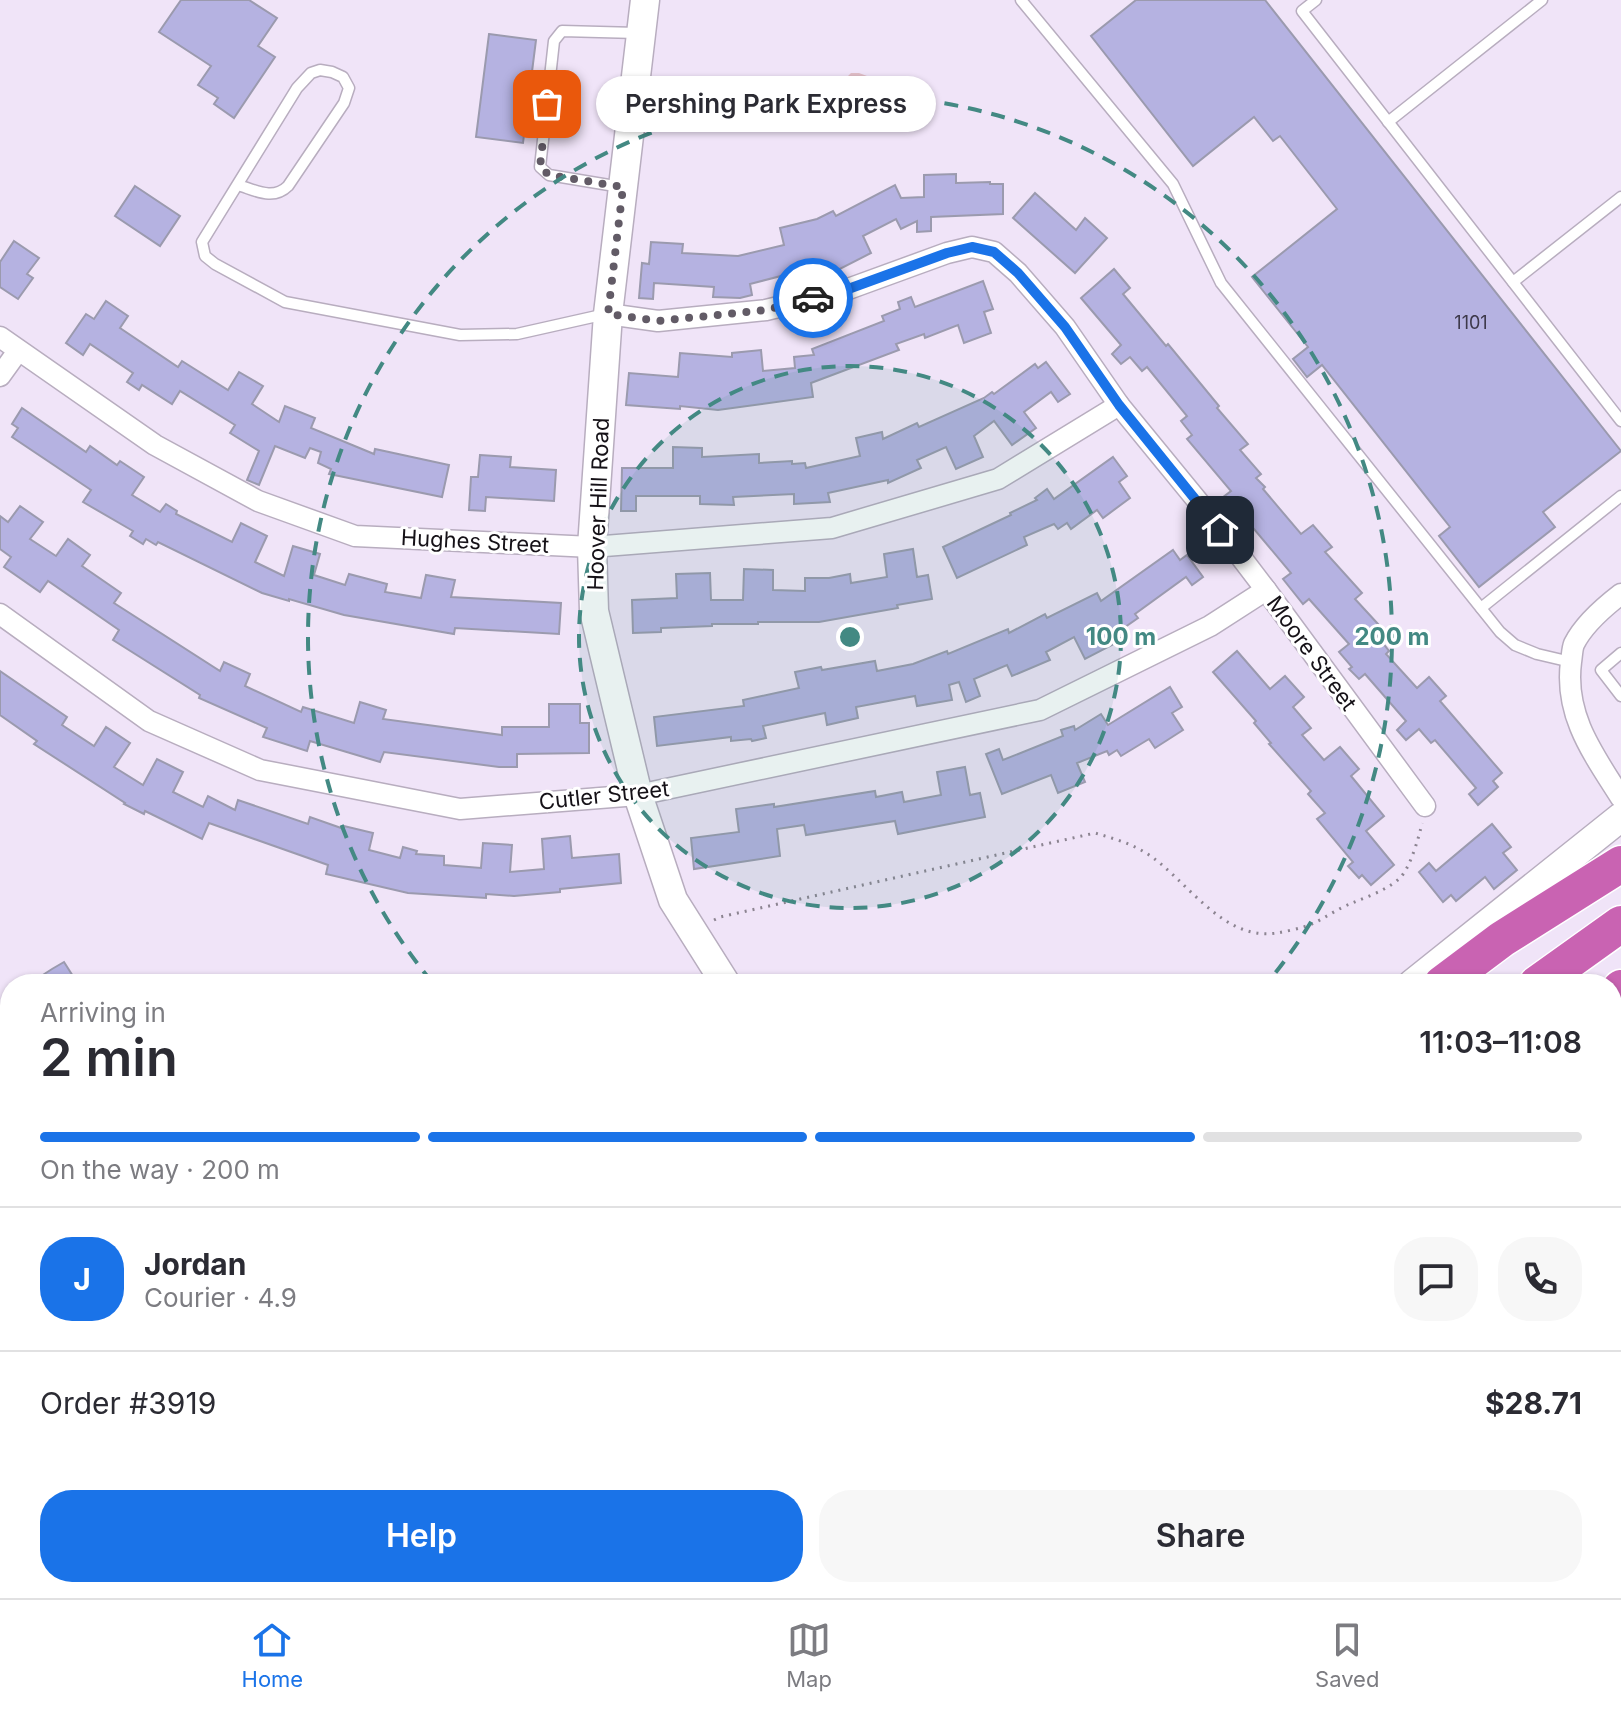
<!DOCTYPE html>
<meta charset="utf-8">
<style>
body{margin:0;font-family:Inter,sans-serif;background:#f7f7f7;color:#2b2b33;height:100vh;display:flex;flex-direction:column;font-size:30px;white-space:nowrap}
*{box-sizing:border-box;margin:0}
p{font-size:26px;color:#7c7c81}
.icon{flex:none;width:44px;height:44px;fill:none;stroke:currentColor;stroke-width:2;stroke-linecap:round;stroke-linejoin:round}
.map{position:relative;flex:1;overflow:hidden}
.details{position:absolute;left:0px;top:974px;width:1622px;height:624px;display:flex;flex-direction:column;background:#fff;border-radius:32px 32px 0 0;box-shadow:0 2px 6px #0004}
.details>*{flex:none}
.pin{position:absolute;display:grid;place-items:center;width:68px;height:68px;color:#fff;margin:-34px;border-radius:16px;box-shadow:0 4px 12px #0006}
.courier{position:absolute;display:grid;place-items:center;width:80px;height:80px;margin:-40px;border:6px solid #1a73e8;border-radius:50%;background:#fff;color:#222;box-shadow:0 2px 10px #0007}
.bubble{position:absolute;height:56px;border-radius:28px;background:#fff;box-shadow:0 2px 6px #0004;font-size:26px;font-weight:600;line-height:56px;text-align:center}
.summary em{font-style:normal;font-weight:600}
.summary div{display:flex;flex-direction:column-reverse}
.summary{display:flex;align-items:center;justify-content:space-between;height:136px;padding:0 40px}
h1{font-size:52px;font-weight:600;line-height:60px}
.bar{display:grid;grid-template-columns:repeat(4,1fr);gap:12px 8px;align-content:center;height:96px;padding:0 40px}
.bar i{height:10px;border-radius:6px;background:#e1e1e2}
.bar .selected{background:#1a73e8}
.bar p{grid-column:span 4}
.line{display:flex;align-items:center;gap:20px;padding:0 40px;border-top:2px solid #e1e1e2}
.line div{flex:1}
.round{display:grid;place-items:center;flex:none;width:84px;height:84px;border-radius:32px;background:#f7f7f7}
.primary-button{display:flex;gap:16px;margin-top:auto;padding:16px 40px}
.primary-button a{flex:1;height:92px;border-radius:32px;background:#1a73e8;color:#fff;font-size:32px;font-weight:600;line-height:92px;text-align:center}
.primary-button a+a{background:#f7f7f7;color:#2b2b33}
.tab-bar{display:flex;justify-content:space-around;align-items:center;height:112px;border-top:2px solid #e1e1e2;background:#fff;font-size:22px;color:#7c7c81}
.tab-bar a{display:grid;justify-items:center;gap:4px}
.tab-bar .selected{color:#1a73e8}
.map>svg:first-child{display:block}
.built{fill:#e6d7f1}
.green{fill:#e1bec7}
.building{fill:#b5b2e1;stroke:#9b9aae;stroke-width:2}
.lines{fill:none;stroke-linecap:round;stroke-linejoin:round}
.lane-casing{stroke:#b8adbf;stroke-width:13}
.street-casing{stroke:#b8adbf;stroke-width:23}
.secondary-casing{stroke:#b8adbf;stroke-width:31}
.highway-casing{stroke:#fff;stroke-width:39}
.path{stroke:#8c8491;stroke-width:3;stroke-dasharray:2 6;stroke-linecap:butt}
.lane{stroke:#fff;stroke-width:10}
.street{stroke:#fff;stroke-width:20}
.secondary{stroke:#fff;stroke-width:28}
.highway{stroke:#c963b2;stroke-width:36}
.done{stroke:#625b66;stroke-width:8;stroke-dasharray:0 14.4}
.route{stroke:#1a73e8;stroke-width:10}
.ring{fill:none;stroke:#438983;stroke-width:4;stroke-dasharray:14 10}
.labels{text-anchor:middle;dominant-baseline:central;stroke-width:6;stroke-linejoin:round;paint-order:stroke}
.number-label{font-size:18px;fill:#3d394a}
.street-label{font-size:22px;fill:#151117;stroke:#fff}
.centre{fill:#438983;stroke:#fff;stroke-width:4}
.ring-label{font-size:24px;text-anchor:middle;font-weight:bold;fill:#438983;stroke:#fff;stroke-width:6;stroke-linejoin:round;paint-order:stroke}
</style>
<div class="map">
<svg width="1621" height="1598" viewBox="0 0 1621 1598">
<rect width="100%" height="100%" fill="#f0e4f8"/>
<!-- built -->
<polygon class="built" points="1612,1527 1621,1538 1621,1598 1097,1598 1110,1588 1612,1588"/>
<!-- green -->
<path class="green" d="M851,73h8l8,3 4,9 1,28c-11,4 -13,13 -23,19l-9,-2 -5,-4 -4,-33 10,-6 4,-8z"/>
<!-- building -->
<g class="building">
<polygon points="181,0 249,0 277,18 258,46 275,57 234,118 214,104 218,98 198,85 211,66 159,32"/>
<polygon points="1136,0 1265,0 1621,451 1543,512 1555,527 1479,587 1439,536 1450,527 1322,365 1307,377 1293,359 1308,347 1252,277 1337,209 1280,136 1273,141 1254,117 1193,166 1091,36"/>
<polygon points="489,34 536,40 523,143 476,137"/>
<polygon points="956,174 956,183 990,182 990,184 1003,184 1003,214 931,217 931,231 917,232 917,221 901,229 896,219 863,236 871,253 824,277 815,279 812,268 750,284 752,295 740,298 713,297 714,287 654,283 653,299 639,298 642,263 649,264 651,242 683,244 682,253 738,256 784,245 780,228 817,219 833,211 836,216 895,185 901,198 924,197 924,175"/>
<polygon points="135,186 180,216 160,246 115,216"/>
<polygon points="1035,193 1076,230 1085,218 1107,238 1075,273 1013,218"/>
<polygon points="14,241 39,258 27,274 33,278 18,299 0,287 0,262"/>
<polygon points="1114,269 1130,288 1123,294 1166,346 1168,344 1219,406 1217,408 1248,444 1240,450 1261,474 1256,478 1265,487 1263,489 1301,534 1313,525 1332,547 1325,552 1362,593 1355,599 1378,624 1372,629 1389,651 1386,654 1417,688 1429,677 1446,696 1440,701 1502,773 1493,781 1498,787 1478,805 1469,794 1476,788 1435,740 1431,743 1419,729 1406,740 1397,730 1406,721 1365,674 1359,679 1349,669 1352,667 1339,652 1349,644 1309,599 1303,604 1283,579 1291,573 1249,523 1245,526 1222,498 1231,491 1187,439 1192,435 1181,421 1187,416 1147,367 1142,371 1130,357 1121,364 1112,354 1121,345 1081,298"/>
<polygon points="983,281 993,309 984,312 991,333 964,343 958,325 925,338 924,334 896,344 899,350 811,383 813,397 718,410 680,406 680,409 626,405 629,373 678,377 680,353 732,357 732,353 761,350 763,371 795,368 794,357 814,355 812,349 884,321 882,316 900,309 898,302 911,297 915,307"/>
<polygon points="106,301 128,316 120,328 178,367 182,361 228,390 239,372 263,386 252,404 279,422 285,406 315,418 311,428 374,454 375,449 449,465 442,497 329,474 331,469 318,463 321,452 310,448 305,458 275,446 259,485 247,480 259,451 230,433 235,425 180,391 172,404 142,385 139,390 127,382 133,373 90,344 83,355 66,343 86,314 94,319"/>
<polygon points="1046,362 1070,394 1058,402 1051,392 1024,412 1036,428 1012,445 994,421 974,436 983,457 956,469 946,447 917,460 921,468 888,483 888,480 828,493 830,502 794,504 794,494 733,497 734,505 700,504 700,496 636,496 636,511 621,511 622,468 673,468 673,447 702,448 702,457 759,454 759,463 792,461 792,464 805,463 806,468 860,456 856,438 882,432 883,439 917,423 919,427 984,398 992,392 994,394 1035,364 1038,368"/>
<polygon points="22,408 86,452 90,446 117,465 120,461 144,477 132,495 160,512 166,504 177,511 176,514 232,542 241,523 267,536 255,562 284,576 293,546 320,554 314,575 345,585 349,574 387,584 385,592 421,598 426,575 455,580 451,597 561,603 559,634 455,628 454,634 344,615 289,599 289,601 262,593 158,542 156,545 146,539 143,544 130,536 133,531 83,502 91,490 12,437 18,428 12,424"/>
<polygon points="480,455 511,457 510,467 556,470 554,501 486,497 485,511 469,510 471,477 478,477"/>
<polygon points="1113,457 1127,476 1119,482 1130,498 1103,518 1097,510 1071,529 1067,523 1058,529 1054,524 1024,537 1027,545 957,578 943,547 1011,515 1010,513 1037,500 1035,498 1047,489 1054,499"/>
<polygon points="20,506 43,522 30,539 56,556 68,539 90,555 82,566 121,593 114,603 220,671 224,662 250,674 245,686 301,712 303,707 354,723 360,702 386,710 383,719 502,735 502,727 549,727 549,704 580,704 580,723 589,723 589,753 517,754 517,767 499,767 384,752 380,762 310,741 307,751 263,737 267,728 199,698 200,695 113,640 119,630 48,581 40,592 4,567 11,557 0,549 0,516 8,522"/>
<polygon points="913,549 917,577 928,575 932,599 897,605 898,608 819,622 758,622 758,624 712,624 712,626 661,628 661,632 633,633 632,600 677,598 676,574 710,573 711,600 743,600 744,569 773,570 773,590 805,591 805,578 829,578 850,574 851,583 887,577 884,554"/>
<polygon points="1173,550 1180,560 1187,555 1203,577 1192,585 1186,577 1135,614 1138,618 1108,639 1112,645 1085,659 1074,637 1046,652 1050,660 1012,676 1007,665 974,679 980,696 966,702 959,682 949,685 952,700 917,706 915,696 856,707 858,718 827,725 825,713 763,726 766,738 752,741 751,739 731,741 731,737 657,746 654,717 744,706 743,700 799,688 795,672 821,667 822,670 875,661 877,671 913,664 947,651 948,654 1008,629 1009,633 1045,614 1047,618 1097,593 1101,601"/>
<polygon points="1237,651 1270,689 1285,676 1304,697 1293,707 1311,728 1302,735 1324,760 1340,747 1359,769 1351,776 1384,816 1366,831 1394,865 1371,885 1362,875 1359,878 1348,866 1353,862 1317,819 1325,813 1308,794 1311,791 1269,744 1271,743 1254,723 1256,721 1213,672"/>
<polygon points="0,671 67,717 62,725 94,746 106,727 130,743 114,767 143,785 157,759 183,772 173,792 203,807 208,796 235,810 238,800 308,824 310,817 344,829 344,826 373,833 369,850 400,858 403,847 417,851 416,854 444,856 444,865 481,868 483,843 512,845 510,872 544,869 542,839 570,836 572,858 619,854 621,883 560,889 560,892 514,896 486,894 486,898 408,893 326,874 328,865 209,823 202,839 145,811 144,814 124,804 125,803 34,744 37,741 0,715"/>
<polygon points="1170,687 1182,707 1172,713 1183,730 1155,748 1149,739 1121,756 1117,750 1109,755 1107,751 1077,763 1085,782 1058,793 1051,775 1002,794 986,754 999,749 1003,760 1063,736 1061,730 1074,726 1075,730 1101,714 1108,725"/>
<polygon points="965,767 970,795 980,793 985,817 898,834 895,821 806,835 804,825 777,829 780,856 694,869 691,838 739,832 736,809 774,804 774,807 875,791 876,797 902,792 904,802 941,795 937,772"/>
<polygon points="1492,824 1511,847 1503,853 1517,870 1494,889 1485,877 1456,901 1451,895 1443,902 1419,872 1429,863 1436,871"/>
<polygon points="64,962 78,984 29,984 52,969"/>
</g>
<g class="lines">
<!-- lane casing -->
<g class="lane-casing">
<g id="lane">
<polyline points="1021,0 1173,184 1221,283 1500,632 1515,645 1537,654 1571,662"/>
<polyline points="1316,0 1302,11 1621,421"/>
<polyline points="1388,122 1542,0"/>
<path d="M238,185c17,5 35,16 50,1l56,-83 5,-15 -6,-11 -11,-5 -12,-2 -9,3 -14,15 -95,154 3,14 10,8 70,38 175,33 57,-1 89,-20"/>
<polyline points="621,187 549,175 540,167 554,41 562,31 637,33"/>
<polyline points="1513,282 1621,197"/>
<polyline points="1481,608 1621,496"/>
<polyline points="1621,653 1601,670 1621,696"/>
<polyline points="1478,1588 1487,1598"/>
<polyline points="1432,1598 1446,1588"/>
<polyline points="1523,1598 1536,1588"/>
</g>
</g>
<!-- street casing -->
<g class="street-casing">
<g id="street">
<polyline points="608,314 658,321 766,310 840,292 947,253 972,247 994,252 1018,273 1065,327 1119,405 1205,510 1266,590 1425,806"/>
<polyline points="0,337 155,445 258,501 355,536 592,547 832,528 998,479 1119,405"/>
<polyline points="0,376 18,351"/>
<path d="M1621,594c-17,13 -37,30 -47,50 -2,5 -2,12 -3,18 -7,54 23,93 50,136"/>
<polyline points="0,614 149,721 260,770 460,809 638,795 1040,710 1210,626 1266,590"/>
<polyline points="1612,1505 1621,1517"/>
<polyline points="256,1588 256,1598"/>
</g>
</g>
<!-- secondary casing -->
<g class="secondary-casing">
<g id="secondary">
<polyline points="645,0 608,314 592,547 594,611 638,795 673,900 726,984"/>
<polyline points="1412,984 1621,817"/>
<polyline points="1612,1154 1621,1147"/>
<polyline points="679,1598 691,1588"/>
<polyline points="1075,1598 1087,1588"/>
</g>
</g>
<!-- highway casing -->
<g class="highway-casing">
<g id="highway">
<polyline points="1442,984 1502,939 1621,864"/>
<polyline points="1537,984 1621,924"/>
<polyline points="1612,999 1621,988"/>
<polyline points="834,1598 845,1588"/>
<polyline points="916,1598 927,1588"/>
</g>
</g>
<!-- path -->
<g class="path">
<path d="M714,920l6,-3 375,-84c17,5 35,10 51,20 40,25 76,89 131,80 11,-2 25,-5 35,-9 13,-6 25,-15 38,-20 16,-7 35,-13 49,-25 11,-10 20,-42 23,-56"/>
<polyline points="1041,1588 1049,1598"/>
<polyline points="1199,1598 1211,1588"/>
</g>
<!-- lane -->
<use href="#lane" class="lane"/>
<!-- street -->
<use href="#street" class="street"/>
<!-- secondary -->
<use href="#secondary" class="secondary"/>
<!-- highway -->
<use href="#highway" class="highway"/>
</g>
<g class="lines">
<!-- done -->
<polyline class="done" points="547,104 540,167 549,175 623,187 608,314 658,321 766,310 813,298"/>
<!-- route -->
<polyline class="route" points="813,298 840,292 947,253 972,247 994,252 1018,273 1065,327 1119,405 1220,530"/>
</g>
<!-- distance rings -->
<circle cx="850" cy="637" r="271" fill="#438983" fill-opacity=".12"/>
<g class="ring">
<circle cx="850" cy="637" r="271"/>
<path d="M432 982A542 542 0 1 1 1268 982"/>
</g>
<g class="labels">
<!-- number labels -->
<g class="number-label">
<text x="1471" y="322">1101</text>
</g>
<!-- street labels -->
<g class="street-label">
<text transform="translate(598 504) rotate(-88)">Hoover Hill Road</text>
<text transform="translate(475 541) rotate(3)">Hughes Street</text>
<text transform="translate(1312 653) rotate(54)">Moore Street</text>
<text transform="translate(604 795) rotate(-6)">Cutler Street</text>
</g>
</g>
<circle cx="850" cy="637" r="12" class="centre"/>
<g class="ring-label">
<text x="1121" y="645">100 m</text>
<text x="1392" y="645">200 m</text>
</g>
</svg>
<div class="pin" style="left:547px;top:104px;background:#ea580c"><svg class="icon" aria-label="bag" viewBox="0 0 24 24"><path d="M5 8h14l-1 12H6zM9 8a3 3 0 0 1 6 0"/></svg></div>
<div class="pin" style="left:1220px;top:530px;background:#1f2937"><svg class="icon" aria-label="home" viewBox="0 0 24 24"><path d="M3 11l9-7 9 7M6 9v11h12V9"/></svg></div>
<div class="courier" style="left:813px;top:298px"><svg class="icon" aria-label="car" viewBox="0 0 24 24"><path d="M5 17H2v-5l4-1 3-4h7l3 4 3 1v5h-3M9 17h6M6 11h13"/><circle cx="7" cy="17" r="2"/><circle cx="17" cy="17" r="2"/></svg></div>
<div class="bubble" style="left:596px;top:76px;width:340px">Pershing Park Express</div>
<section class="details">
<div class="summary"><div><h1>2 min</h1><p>Arriving in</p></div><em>11:03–11:08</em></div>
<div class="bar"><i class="selected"></i><i class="selected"></i><i class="selected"></i><i></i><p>On the way · 200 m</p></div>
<div class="line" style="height:144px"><b class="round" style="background:#1a73e8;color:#fff">J</b><div><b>Jordan</b><p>Courier · 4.9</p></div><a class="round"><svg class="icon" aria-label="chat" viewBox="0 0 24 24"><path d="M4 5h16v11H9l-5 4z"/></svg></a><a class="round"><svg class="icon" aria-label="phone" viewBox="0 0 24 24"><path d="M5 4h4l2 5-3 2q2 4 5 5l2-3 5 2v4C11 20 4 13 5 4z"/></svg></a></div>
<div class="line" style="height:104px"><div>Order #3919</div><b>$28.71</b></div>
<div class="primary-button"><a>Help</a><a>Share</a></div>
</section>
</div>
<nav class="tab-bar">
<a class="selected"><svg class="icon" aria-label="home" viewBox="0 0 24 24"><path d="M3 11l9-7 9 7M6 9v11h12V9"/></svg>Home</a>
<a><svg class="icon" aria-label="map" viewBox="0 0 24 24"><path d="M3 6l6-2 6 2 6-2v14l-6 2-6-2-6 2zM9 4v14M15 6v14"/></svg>Map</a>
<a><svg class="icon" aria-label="saved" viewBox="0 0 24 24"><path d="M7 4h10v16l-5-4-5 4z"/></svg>Saved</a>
</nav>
